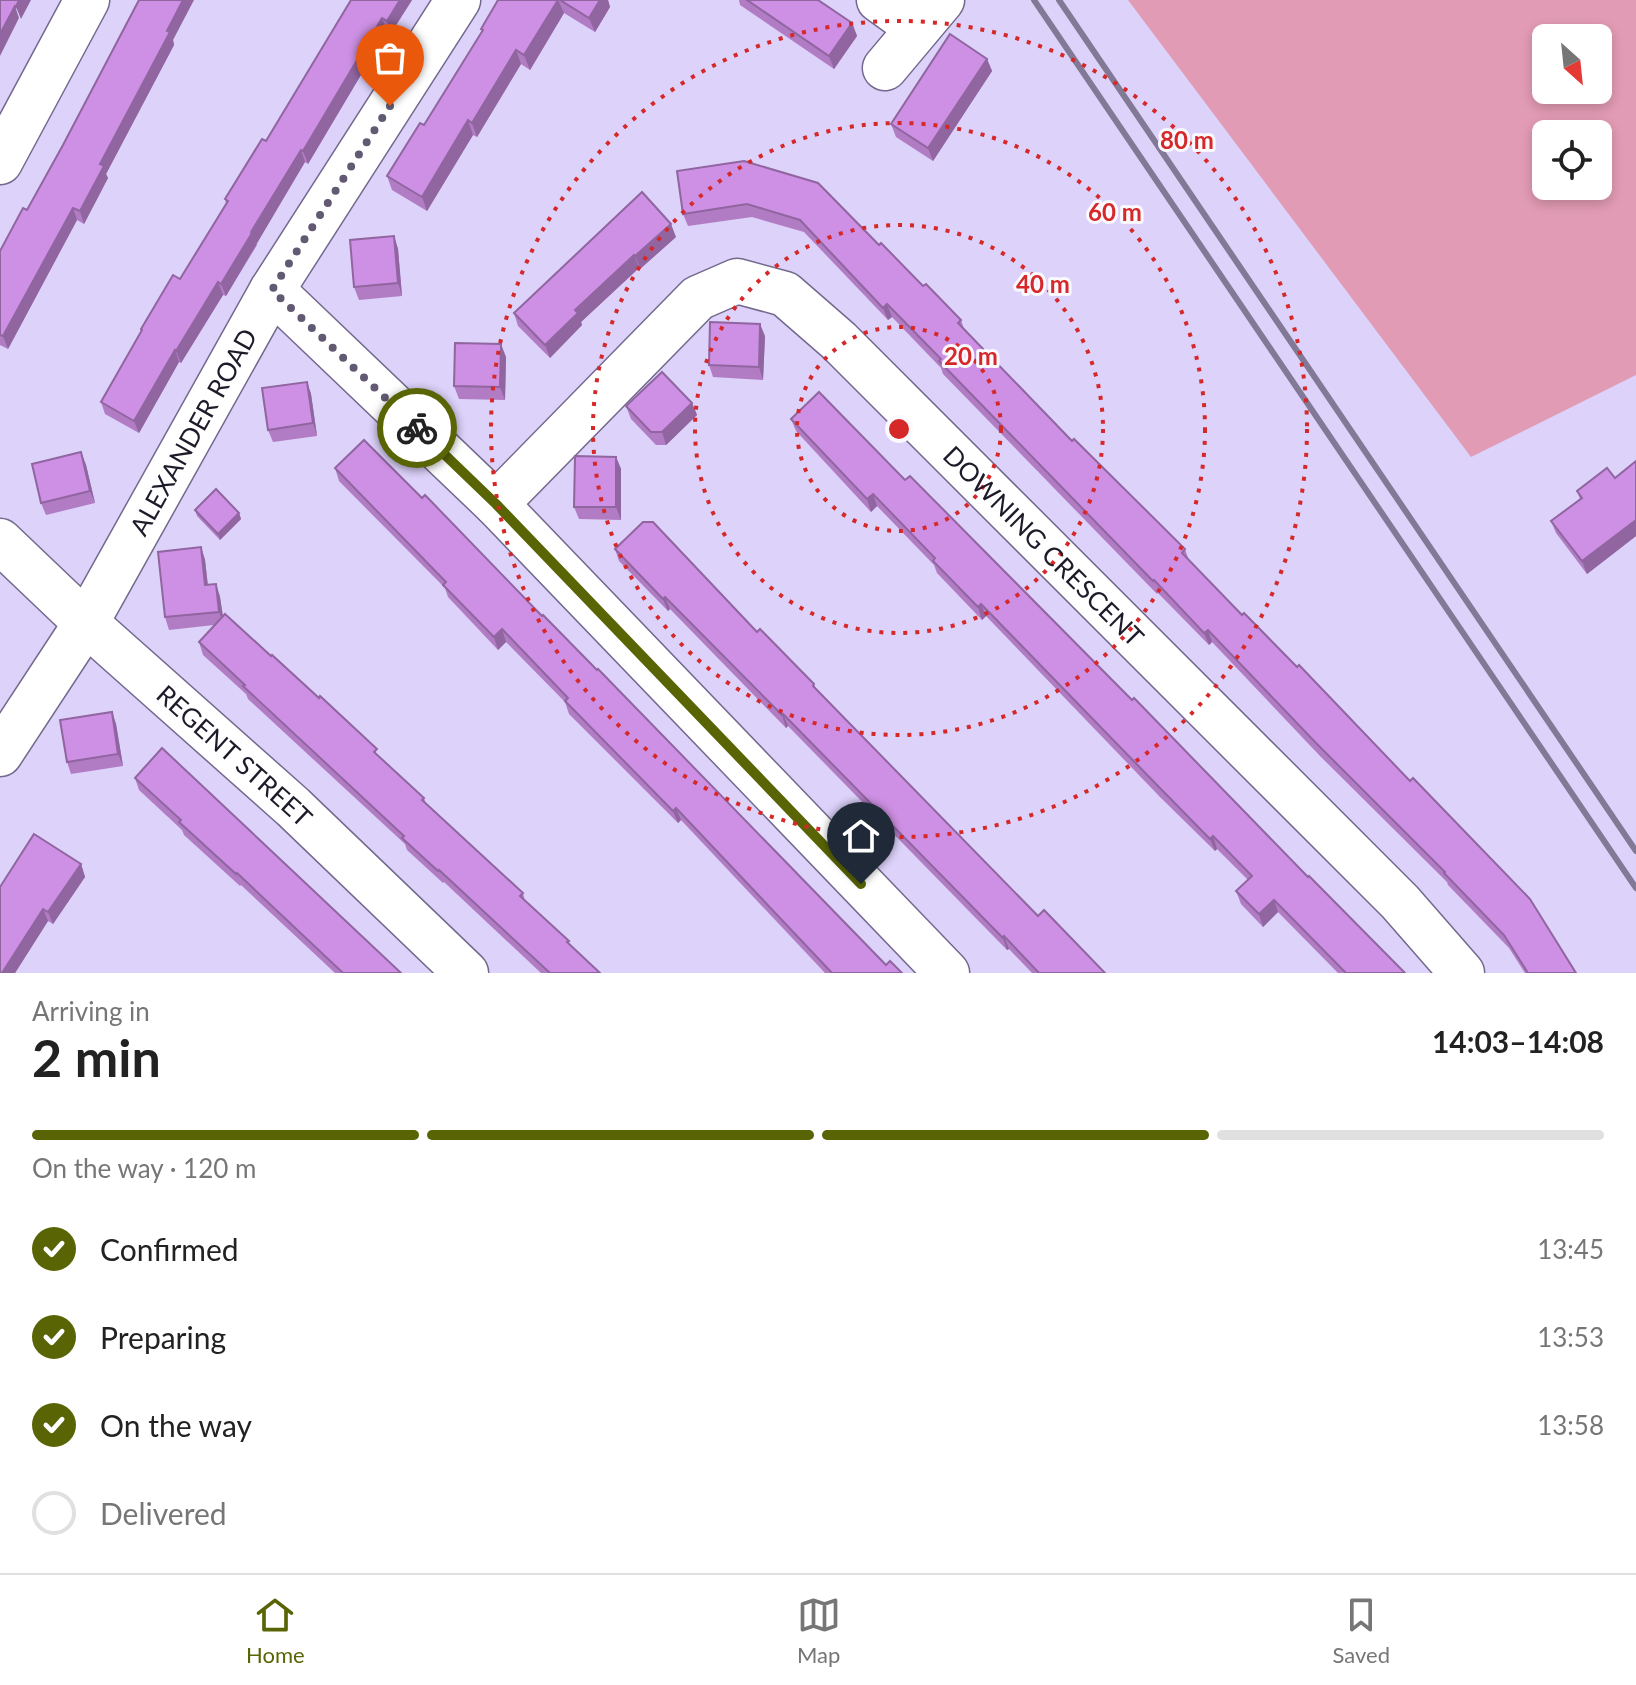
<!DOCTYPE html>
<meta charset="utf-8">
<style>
body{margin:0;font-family:Lato,sans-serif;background:#f6f6f6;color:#222;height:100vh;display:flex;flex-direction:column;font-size:30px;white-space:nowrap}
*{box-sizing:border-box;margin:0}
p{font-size:26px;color:#767676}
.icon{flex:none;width:44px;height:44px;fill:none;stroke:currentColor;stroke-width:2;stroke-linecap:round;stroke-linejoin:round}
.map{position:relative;height:973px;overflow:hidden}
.sheet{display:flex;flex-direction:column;background:#fff;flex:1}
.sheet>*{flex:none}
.needle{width:52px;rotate:153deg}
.tools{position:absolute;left:1532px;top:24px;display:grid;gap:16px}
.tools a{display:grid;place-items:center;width:80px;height:80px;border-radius:12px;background:#fff;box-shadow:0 4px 12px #0003;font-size:40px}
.pin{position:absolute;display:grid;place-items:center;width:68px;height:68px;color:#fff;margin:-82px -34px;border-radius:50% 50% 50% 0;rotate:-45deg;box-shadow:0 0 8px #0007}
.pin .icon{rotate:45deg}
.courier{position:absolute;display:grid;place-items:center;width:80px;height:80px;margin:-40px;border:6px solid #596404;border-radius:50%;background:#fff;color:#222;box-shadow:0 2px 10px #0007}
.headline em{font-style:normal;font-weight:700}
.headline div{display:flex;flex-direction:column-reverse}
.headline{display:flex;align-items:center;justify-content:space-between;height:136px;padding:0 32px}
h1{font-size:52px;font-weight:700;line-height:60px}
.bar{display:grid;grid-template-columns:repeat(4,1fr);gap:12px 8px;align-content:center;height:96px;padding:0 32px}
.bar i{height:10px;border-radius:6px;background:#e0e0e0}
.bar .on{background:#596404}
.bar p{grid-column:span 4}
ol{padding:0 32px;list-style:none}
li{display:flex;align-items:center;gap:24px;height:88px}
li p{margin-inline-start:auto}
li .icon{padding:8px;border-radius:50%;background:#596404;color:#fff;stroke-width:4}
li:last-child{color:#767676}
li i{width:44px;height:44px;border:4px solid #e0e0e0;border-radius:50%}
.menu{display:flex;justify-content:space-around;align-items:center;height:112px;border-top:2px solid #e0e0e0;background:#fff;font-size:22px;color:#767676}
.menu a{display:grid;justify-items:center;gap:4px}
.menu .on{color:#596404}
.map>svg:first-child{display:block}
.green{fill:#e29bb4;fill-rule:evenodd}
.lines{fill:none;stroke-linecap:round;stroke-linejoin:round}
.minor-casing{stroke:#73698d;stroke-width:47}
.minor{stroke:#fff;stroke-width:44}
.rail{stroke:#817995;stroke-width:6}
.wall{fill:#b17cc4}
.shaded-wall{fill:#9065a0}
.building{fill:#ce90e4;stroke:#9065a0;stroke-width:2}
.done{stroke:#615a72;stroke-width:8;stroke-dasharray:0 14.4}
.route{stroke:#596404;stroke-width:10}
.ring{fill:none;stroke:#d62828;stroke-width:4;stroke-dasharray:4 8}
.labels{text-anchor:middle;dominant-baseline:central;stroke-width:6;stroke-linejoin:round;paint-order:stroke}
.street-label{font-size:26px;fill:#1f1a29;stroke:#faf9fd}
.centre{fill:#d62828;stroke:#faf9fd;stroke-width:4}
.ring-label{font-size:24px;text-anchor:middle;font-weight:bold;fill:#d62828;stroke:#faf9fd;stroke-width:6;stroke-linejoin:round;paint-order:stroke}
</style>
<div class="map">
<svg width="1636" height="973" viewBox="0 0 1636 973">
<rect width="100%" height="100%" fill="#dcd2fa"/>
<!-- green -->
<path class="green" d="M1128,0h508v375l-165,82zM1546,38h52v52h-52zM1546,134h52v52h-52z"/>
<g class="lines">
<!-- minor casing -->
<g class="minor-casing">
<g id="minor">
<polyline points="879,0 918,28"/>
<polyline points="885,68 942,0"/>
<polyline points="0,162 87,0"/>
<polyline points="272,290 496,504 947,973"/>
<path id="s1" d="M496,504l202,-206 39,-17 48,13 54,47 561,561 62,71"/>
<path id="s2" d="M0,541l86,82 207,184 173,166"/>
<path id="s3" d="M0,754l86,-131 186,-333 186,-290"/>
</g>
</g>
<!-- minor -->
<use href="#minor" class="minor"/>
<!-- rail -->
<g class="rail">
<polyline points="1034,0 1636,888"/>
<polyline points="1059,0 1636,851"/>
</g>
</g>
<!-- wall -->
<g class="wall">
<polygon points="351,0 412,0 391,33 387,31 308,164 305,162 256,243 257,245 226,296 223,295 181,363 179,362 139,433 105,414 101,402 141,331 141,329 180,279 226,204 225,199 266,141"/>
<polygon points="498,0 608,0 610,7 595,32 564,13 530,70 521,64 477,137 473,135 427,211 392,190 387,176 424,125 482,31 481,29"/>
<polygon points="739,0 818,0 852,23 857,36 834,69 740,5"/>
<polygon points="173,40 174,45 106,174 108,178 84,224 77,220 8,349 0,345 0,251 27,210"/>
<polygon points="987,59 992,71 933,161 896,137 891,124"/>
<polygon points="677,171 879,245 961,320 964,329 1072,441 1185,549 1189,561 1576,973 1525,973 1509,948 1448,885 1447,882 1320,756 1212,642 1209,645 1158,593 1157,594 943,374 941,368 892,317 888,320 804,232 752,217 688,226 683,214"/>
<polygon points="394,236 398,249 402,296 359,300 354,287"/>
<polygon points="676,237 640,269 639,268 581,322 582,325 550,358 518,326 514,313"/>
<polygon points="765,336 763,380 713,377 709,365"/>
<polygon points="506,357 505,400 459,399 454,386"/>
<polygon points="307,382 311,394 317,436 273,442 268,430"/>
<polygon points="692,403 697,415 666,445 656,445 631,419 626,406"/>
<polygon points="791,419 905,480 1405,973 1338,973 1278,912 1263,927 1241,904 1236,891 1248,880 1217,849 1215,851 1160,797 986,616 982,620 937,573 934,565 877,506 871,512 796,431"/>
<polygon points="81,452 86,465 95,503 46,515 41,503"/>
<polygon points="616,457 621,469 621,520 579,519 574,507"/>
<polygon points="1636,461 1636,536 1587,574 1556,533 1551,521 1580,499 1577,491 1615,478"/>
<polygon points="335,468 422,498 542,616 886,965 902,973 825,973 681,820 678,823 569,714 565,702 506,642 498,650 448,597 445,588 339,481"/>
<polygon points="195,510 239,513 241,519 220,540 197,516"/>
<polygon points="201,547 205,560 208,585 216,584 220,597 223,617 424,798 426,804 523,893 525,901 600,973 541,973 444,882 443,883 407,850 405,844 248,699 246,694 203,655 199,642 214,625 169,630 165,617"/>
<polygon points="615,549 757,632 814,684 816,689 1038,916 1105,973 1032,973 1009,949 1007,950 788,726 786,728 670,609 668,611 619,561"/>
<polygon points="112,712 116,724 123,766 71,774 67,762"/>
<polygon points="135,778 401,973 335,973 241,885 240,886 184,835 182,830 139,790"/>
<polygon points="81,864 85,877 53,924 48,921 15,973 0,973 0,887"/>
</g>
<!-- shaded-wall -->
<g class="shaded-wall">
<polygon points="19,0 31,0 21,19 16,7"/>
<polygon points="183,0 194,0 173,40 174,45 106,174 108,178 84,224 80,211 100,164"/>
<polygon points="400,0 412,0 391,33 387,21"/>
<polygon points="558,0 564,13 530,70 524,55"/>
<polygon points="600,0 608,0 610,7 595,32 589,18"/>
<polygon points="15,6 19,18 0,56 0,34"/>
<polygon points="382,18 387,31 308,164 303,151"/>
<polygon points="852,23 857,36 834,69 829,56"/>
<polygon points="516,50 521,64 477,137 472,123"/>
<polygon points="987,59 992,71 933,161 928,148"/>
<polygon points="468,120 473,135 427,211 422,197"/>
<polygon points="301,150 305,162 226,296 221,284"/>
<polygon points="73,208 77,220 8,349 3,336"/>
<polygon points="671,224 676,237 640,269 635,256"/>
<polygon points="394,236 398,249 402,296 398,283"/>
<polygon points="634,255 639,268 581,322 582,325 550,358 545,345 575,310"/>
<polygon points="218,282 223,295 181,363 176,351"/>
<polygon points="887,304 892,317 888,320 883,308"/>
<polygon points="760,324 765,336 763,380 759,367"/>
<polygon points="501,344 506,357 505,400 500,387"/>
<polygon points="175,350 179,362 139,433 134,421"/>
<polygon points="307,382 311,394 317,436 313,423"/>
<polygon points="692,403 697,415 666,445 662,432"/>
<polygon points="81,452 86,465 95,503 90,491"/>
<polygon points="616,457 621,469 621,520 616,507"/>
<polygon points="873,494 877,506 871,512 867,499"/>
<polygon points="239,513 241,519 220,540 218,534"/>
<polygon points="1636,520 1636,536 1587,574 1582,561"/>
<polygon points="201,547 205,560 209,598 205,585"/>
<polygon points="216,584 220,597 224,624 219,612"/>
<polygon points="665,597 670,609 668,611 663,599"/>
<polygon points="981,604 986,616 982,620 978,607"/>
<polygon points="502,629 506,642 498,650 494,637"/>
<polygon points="1208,630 1212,642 1209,645 1204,633"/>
<polygon points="112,712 116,724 123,766 118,754"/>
<polygon points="783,714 788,726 786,728 782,715"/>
<polygon points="676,808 681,820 678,823 673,811"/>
<polygon points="1213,836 1217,849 1215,851 1210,839"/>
<polygon points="81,864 85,877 53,924 48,912"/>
<polygon points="1274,900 1278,912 1263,927 1259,914"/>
<polygon points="43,909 48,921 15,973 2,973"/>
<polygon points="1004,936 1009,949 1007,950 1003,938"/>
</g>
<!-- building -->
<g class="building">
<polygon points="0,0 19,0 16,7 15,6 0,34"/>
<polygon points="139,0 183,0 167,31 170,32 100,164 104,166 80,211 73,208 3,336 0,335 0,251 23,208 27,210 63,145"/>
<polygon points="351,0 400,0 387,21 382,18 303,151 301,150 251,232 252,233 221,284 218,282 176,351 175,350 134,421 101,402 142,330 141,329 173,275 180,279 228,201 225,199 262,139 266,141"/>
<polygon points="498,0 558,0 524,55 516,50 472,123 468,120 422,197 387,176 420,123 424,125 483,30 481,29"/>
<polygon points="560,0 600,0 589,18"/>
<polygon points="747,0 818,0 852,23 829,56"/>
<polygon points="950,34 987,59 928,148 891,124"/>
<polygon points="744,161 818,183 879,245 881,243 923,286 926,284 961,320 958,323 1072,441 1074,439 1185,549 1182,553 1242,615 1244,613 1297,667 1299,665 1410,781 1413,778 1530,899 1576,973 1528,973 1504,935 1444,873 1445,872 1316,743 1208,630 1204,633 1154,580 1153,581 939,361 941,359 887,304 883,308 800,220 747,204 683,214 677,171"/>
<polygon points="642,192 671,224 635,256 634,255 575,310 578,313 545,345 514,313"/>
<polygon points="394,236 398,283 354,287 350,240"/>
<polygon points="710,322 760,324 759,367 709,365"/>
<polygon points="455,343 501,344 500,387 454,386"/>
<polygon points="662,372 692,403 662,432 651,432 626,406"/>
<polygon points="307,382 313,423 268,430 262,388"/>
<polygon points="819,392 905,480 910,476 1132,700 1134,698 1308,877 1309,876 1405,973 1346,973 1274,900 1259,914 1236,891 1252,876 1213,836 1210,839 1156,784 981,604 978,607 933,561 935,558 873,494 867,499 791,419"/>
<polygon points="364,440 422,498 425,495 542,616 543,615 597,670 598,669 886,965 890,961 902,973 832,973 676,808 673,811 565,701 568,698 502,629 494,637 443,585 446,582 335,468"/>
<polygon points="81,452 90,491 41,503 32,464"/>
<polygon points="575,456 616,457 616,507 574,507"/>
<polygon points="1636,461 1636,520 1582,561 1551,521 1582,498 1577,491 1607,468 1615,478"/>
<polygon points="216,489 239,513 218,534 195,510"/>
<polygon points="643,522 653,522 757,632 760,629 814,684 813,686 1038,916 1044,910 1105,973 1039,973 1004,936 1003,938 783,714 782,715 665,597 663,599 615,549"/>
<polygon points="201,547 205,585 216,584 219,612 165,617 158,552"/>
<polygon points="225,614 271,656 272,655 319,698 320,696 377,749 374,752 424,798 422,800 523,893 520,896 569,941 567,942 600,973 550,973 439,870 438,871 402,838 404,836 243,686 245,685 199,642"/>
<polygon points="112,712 118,754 67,762 60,720"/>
<polygon points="162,748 401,973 343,973 237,873 236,874 179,822 181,820 135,778"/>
<polygon points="34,834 81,864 48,912 43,909 2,973 0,973 0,887"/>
</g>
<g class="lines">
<!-- done -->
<polyline class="done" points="390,106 272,290 417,428"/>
<!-- route -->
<polyline class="route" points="417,428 496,504 861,884"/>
</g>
<!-- distance rings -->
<g class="ring">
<circle cx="899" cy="429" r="102"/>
<circle cx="899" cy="429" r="204"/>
<circle cx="899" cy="429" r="306"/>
<circle cx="899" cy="429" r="408"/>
</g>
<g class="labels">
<!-- street labels -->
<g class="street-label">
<text stroke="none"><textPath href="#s3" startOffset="376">ALEXANDER ROAD</textPath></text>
<text stroke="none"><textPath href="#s1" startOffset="742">DOWNING CRESCENT</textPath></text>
<text stroke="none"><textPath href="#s2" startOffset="318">REGENT STREET</textPath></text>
</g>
</g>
<circle cx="899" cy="429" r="12" class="centre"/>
<g class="ring-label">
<text x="1187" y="149">80 m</text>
<text x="1115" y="221">60 m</text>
<text x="1043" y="293">40 m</text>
<text x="971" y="365">20 m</text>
</g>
</svg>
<div class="tools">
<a><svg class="needle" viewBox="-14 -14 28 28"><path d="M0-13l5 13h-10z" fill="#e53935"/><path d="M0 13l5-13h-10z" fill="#767676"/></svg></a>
<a><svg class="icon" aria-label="locate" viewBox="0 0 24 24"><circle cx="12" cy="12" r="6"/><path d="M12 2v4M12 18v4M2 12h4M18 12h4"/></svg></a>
</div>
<div class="pin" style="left:390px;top:106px;background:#ea580c"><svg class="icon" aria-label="bag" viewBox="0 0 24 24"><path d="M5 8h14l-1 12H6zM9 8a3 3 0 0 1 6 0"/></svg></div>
<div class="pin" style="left:861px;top:884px;background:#1f2937"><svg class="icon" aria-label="home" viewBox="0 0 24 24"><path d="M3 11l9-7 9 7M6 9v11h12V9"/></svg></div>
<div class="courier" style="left:417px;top:428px"><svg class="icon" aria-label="bike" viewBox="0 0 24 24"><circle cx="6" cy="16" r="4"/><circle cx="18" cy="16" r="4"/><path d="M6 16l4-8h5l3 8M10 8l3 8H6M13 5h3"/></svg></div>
</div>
<section class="sheet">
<div class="headline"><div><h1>2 min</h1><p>Arriving in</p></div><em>14:03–14:08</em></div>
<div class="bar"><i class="on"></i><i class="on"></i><i class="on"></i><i></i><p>On the way · 120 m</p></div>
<ol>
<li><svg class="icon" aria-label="check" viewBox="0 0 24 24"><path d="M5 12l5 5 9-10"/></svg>Confirmed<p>13:45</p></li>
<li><svg class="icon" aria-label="check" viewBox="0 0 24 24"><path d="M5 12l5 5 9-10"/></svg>Preparing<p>13:53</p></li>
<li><svg class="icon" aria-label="check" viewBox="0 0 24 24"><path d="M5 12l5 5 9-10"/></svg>On the way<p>13:58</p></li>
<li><i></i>Delivered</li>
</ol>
</section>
<nav class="menu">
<a class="on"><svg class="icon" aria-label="home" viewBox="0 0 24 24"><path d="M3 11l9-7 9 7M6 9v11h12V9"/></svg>Home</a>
<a><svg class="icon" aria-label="map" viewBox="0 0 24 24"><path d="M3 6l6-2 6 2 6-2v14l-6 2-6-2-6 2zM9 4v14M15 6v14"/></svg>Map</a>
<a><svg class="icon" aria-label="saved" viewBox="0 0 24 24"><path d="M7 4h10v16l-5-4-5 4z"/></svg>Saved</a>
</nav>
